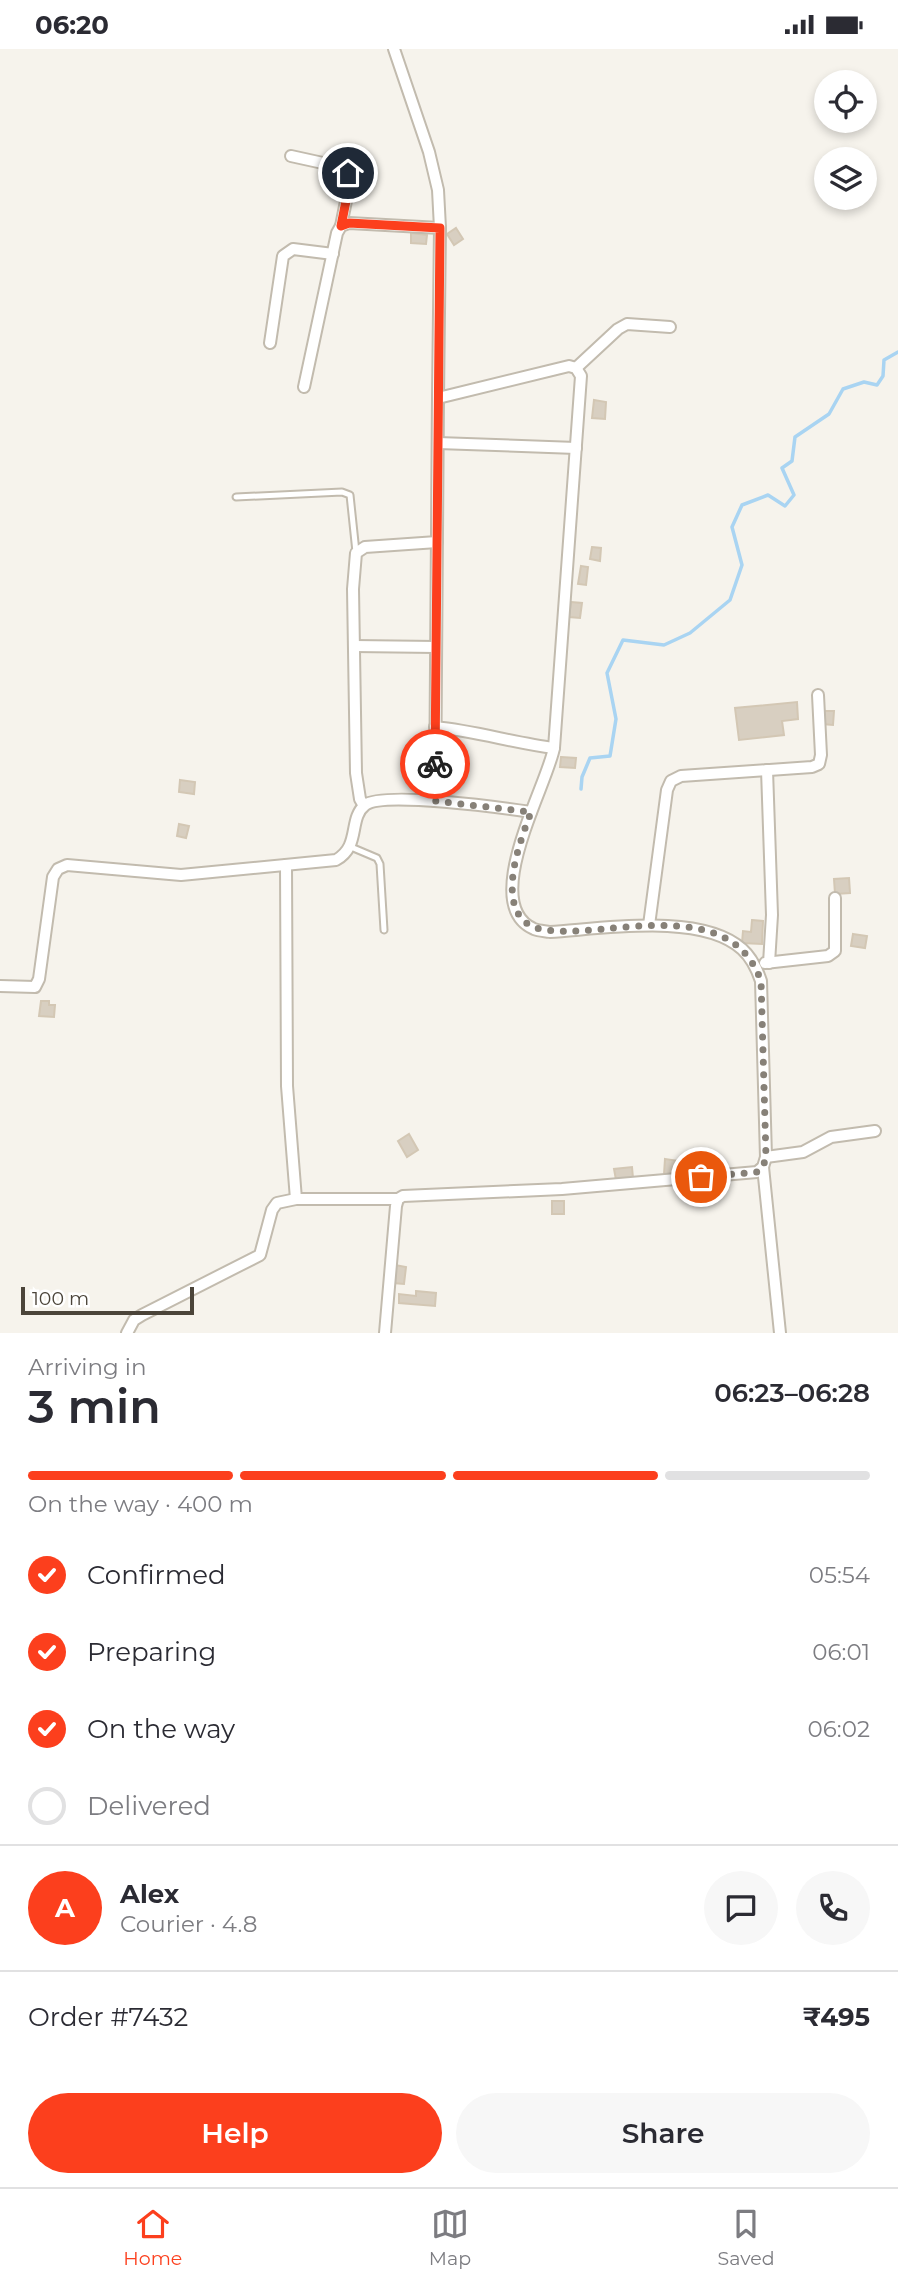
<!DOCTYPE html>
<meta charset="utf-8">
<style>
body{margin:0;font-family:Montserrat,sans-serif;background:#f7f7f7;color:#2b2b33;height:100vh;display:flex;flex-direction:column;font-size:26px;white-space:nowrap}
*{box-sizing:border-box;margin:0}
p{font-size:23px;color:#7c7c81}
.icon{flex:none;width:38px;height:38px;fill:none;stroke:currentColor;stroke-width:2;stroke-linecap:round;stroke-linejoin:round}
.map{position:relative;height:1284px;overflow:hidden}
.side{display:flex;flex-direction:column;background:#fff;flex:1}
.side>*{flex:none}
.buttons{position:absolute;left:814px;top:21px;display:grid;gap:14px}
.buttons a{display:grid;place-items:center;width:63px;height:63px;border-radius:50%;background:#fff;box-shadow:0 4px 10px #0003;font-size:35px}
.scale{position:absolute;left:21px;bottom:18px;width:173px;box-sizing:border-box;padding-left:7px;border:4px solid #4b4439;border-top:0;font-size:19px;line-height:24px;white-space:nowrap;color:#4b4439;-webkit-text-stroke:5px #fff;paint-order:stroke}
.pin{position:absolute;display:grid;place-items:center;width:60px;height:60px;color:#fff;margin:-30px;border:4px solid #fff;border-radius:50%;box-shadow:0 2px 7px #0007}
.courier{position:absolute;display:grid;place-items:center;width:70px;height:70px;margin:-35px;border:5px solid #fc3f1d;border-radius:50%;background:#fff;color:#222;box-shadow:0 2px 9px #0007}
.overview em{font-style:normal;font-weight:600}
.overview div{display:flex;flex-direction:column-reverse}
.overview{display:flex;align-items:center;justify-content:space-between;height:119px;padding:0 28px}
h1{font-size:46px;font-weight:600;line-height:52px}
.bar{display:grid;grid-template-columns:repeat(4,1fr);gap:10px 7px;align-content:center;height:84px;padding:0 28px}
.bar i{height:9px;border-radius:5px;background:#e1e1e2}
.bar .active{background:#fc3f1d}
.bar p{grid-column:span 4}
.line{display:flex;align-items:center;gap:18px;padding:0 28px;border-top:2px solid #e1e1e2}
.line div{flex:1}
.round{display:grid;place-items:center;flex:none;width:74px;height:74px;border-radius:37px;background:#f7f7f7}
ol{padding:0 28px;list-style:none}
li{display:flex;align-items:center;gap:21px;height:77px}
li p{margin-inline-start:auto}
li .icon{padding:7px;border-radius:50%;background:#fc3f1d;color:#fff;stroke-width:4}
li:last-child{color:#7c7c81}
li i{width:38px;height:38px;border:4px solid #e1e1e2;border-radius:50%}
.action{display:flex;gap:14px;margin-top:auto;padding:14px 28px}
.action a{flex:1;height:80px;border-radius:42px;background:#fc3f1d;color:#fff;font-size:28px;font-weight:600;line-height:80px;text-align:center}
.action a+a{background:#f7f7f7;color:#2b2b33}
.status{display:flex;justify-content:space-between;align-items:center;height:49px;padding:0 35px;background:#fff;direction:ltr}
.status svg{height:19px;fill:currentColor}
.tabs{display:flex;justify-content:space-around;align-items:center;height:98px;border-top:2px solid #e1e1e2;background:#fff;font-size:19px;color:#7c7c81}
.tabs a{display:grid;justify-items:center;gap:4px}
.tabs .active{color:#fc3f1d}
.map>svg:first-child{display:block}
.lines{fill:none;stroke-linecap:round;stroke-linejoin:round}
.stream{stroke:#a9d4f2;stroke-width:3.5}
.building{fill:#d8cfc1;stroke:#d3c7b4;stroke-width:2}
.lane-casing{stroke:#c2bbae;stroke-width:9}
.street-casing{stroke:#c2bbae;stroke-width:14}
.lane{stroke:#fff;stroke-width:5}
.street{stroke:#fff;stroke-width:10}
.done{stroke:#878178;stroke-width:7;stroke-dasharray:0 12.6}
.route{stroke:#fc3f1d;stroke-width:9}
</style>
<div class="status"><b>06:20</b><svg viewBox="0 0 49 12"><path d="M0 12V9h3v3zM5 12V6h3v6zM10 12V3h3v9zM15 12V0h3v12zM26 1h20v11H26zM47 4h2v5h-2z"/></svg></div>
<div class="map">
<svg width="898" height="1284" viewBox="0 0 898 1284">
<rect width="100%" height="100%" fill="#f6f3ec"/>
<g class="lines">
<!-- stream -->
<polyline class="stream" points="581,740 582,728 590,709 610,707 616,670 607,624 623,591 664,596 690,584 730,551 742,516 732,478 742,456 768,446 785,457 794,446 782,419 792,412 795,388 829,365 843,340 864,333 877,336 883,327 884,311 898,303"/>
</g>
<!-- building -->
<g class="building">
<polygon points="456,179 463,190 454,196 447,185"/>
<polygon points="411,184 427,186 426,195 411,194"/>
<polygon points="594,351 606,353 605,370 592,369"/>
<polygon points="592,498 601,499 600,512 590,510"/>
<polygon points="581,517 588,518 586,536 578,535"/>
<polygon points="571,553 582,554 580,569 569,568"/>
<polygon points="797,653 798,670 782,672 784,686 739,691 735,659"/>
<polygon points="822,662 834,662 833,676 822,675"/>
<polygon points="561,708 576,709 575,719 560,718"/>
<polygon points="180,731 195,733 194,745 179,743"/>
<polygon points="179,775 189,777 186,789 177,787"/>
<polygon points="849,829 850,844 835,845 834,830"/>
<polygon points="752,871 763,872 762,895 742,894 743,882 751,883"/>
<polygon points="853,885 867,887 865,899 851,897"/>
<polygon points="41,952 49,952 49,956 55,956 54,968 39,967"/>
<polygon points="409,1085 418,1101 407,1108 398,1092"/>
<polygon points="695,1102 707,1102 708,1117 696,1118"/>
<polygon points="665,1110 679,1112 678,1126 664,1125"/>
<polygon points="632,1118 633,1129 616,1131 614,1120"/>
<rect x="552" y="1152" width="12" height="13"/>
<polygon points="395,1216 406,1218 404,1235 393,1234"/>
<polygon points="416,1242 436,1244 435,1257 399,1254 399,1245 416,1247"/>
</g>
<g class="lines">
<!-- lane casing -->
<g class="lane-casing">
<g id="lane">
<polyline points="236,448 342,443 350,446 356,503"/>
<polyline points="351,798 377,809 380,815 384,881"/>
</g>
</g>
<!-- street casing -->
<g class="street-casing">
<g id="street">
<polyline points="291,107 341,118 348,124 350,132 341,177"/>
<polyline points="270,294 283,207 293,200 333,205"/>
<polyline points="576,319 618,280 627,275 670,278"/>
<polyline points="304,338 337,184 341,177 349,174 440,179"/>
<polyline points="438,394 576,399"/>
<polyline points="354,597 436,598"/>
<path d="M435,678c41,4 79,16 119,21"/>
<polyline points="767,721 772,866 769,914"/>
<polyline points="435,752 438,349"/>
<polyline points="364,757 360,750 356,724 353,540 356,504 365,498 437,493"/>
<polyline points="286,816 287,1037 296,1150"/>
<polyline points="649,876 667,741 671,732 681,727 812,718 819,715 821,706 818,646"/>
<polyline points="765,914 828,907 835,902 835,849"/>
<path d="M0,937l35,1 4,-8 14,-102 5,-8 9,-4 114,10 155,-15c25,-14 12,-41 29,-55 18,-14 139,3 166,7"/>
<polyline points="766,1108 803,1103 831,1088 875,1082"/>
<polyline points="763,1118 780,1284"/>
<polyline points="127,1284 134,1271 142,1266 260,1206 272,1161 277,1154 296,1150 398,1150"/>
<path d="M385,1284l11,-127 2,-7 5,-3 159,-7 195,-17 6,-5 3,-10 -5,-176c-4,-12 -9,-23 -19,-32 -41,-37 -141,-20 -192,-17 -5,-1 -11,-1 -16,-3 -56,-24 13,-143 20,-181l27,-372 -5,-8 -7,-2 -131,32 2,-170 -2,-38 -9,-38 -35,-103"/>
</g>
</g>
<!-- lane -->
<use href="#lane" class="lane"/>
<!-- street -->
<use href="#street" class="street"/>
</g>
<g class="lines">
<!-- done -->
<path class="done" d="M435,715v37l96,11c-10,27 -29,76 -12,103 29,50 204,-42 242,66l5,176 -3,10 -6,5 -56,5"/>
<!-- route -->
<polyline class="route" points="348,124 350,132 341,177 349,174 440,179 435,715"/>
</g>
</svg>
<div class="buttons">
<a><svg class="icon" aria-label="locate" viewBox="0 0 24 24"><circle cx="12" cy="12" r="6"/><path d="M12 2v4M12 18v4M2 12h4M18 12h4"/></svg></a>
<a><svg class="icon" aria-label="layers" viewBox="0 0 24 24"><path d="M12 4l9 5-9 5-9-5zM3 14l9 5 9-5"/></svg></a>
</div>
<div class="scale">100 m</div>
<div class="pin" style="left:701px;top:1128px;background:#ea580c"><svg class="icon" aria-label="bag" viewBox="0 0 24 24"><path d="M5 8h14l-1 12H6zM9 8a3 3 0 0 1 6 0"/></svg></div>
<div class="pin" style="left:348px;top:124px;background:#1f2937"><svg class="icon" aria-label="home" viewBox="0 0 24 24"><path d="M3 11l9-7 9 7M6 9v11h12V9"/></svg></div>
<div class="courier" style="left:435px;top:715px"><svg class="icon" aria-label="bike" viewBox="0 0 24 24"><circle cx="6" cy="16" r="4"/><circle cx="18" cy="16" r="4"/><path d="M6 16l4-8h5l3 8M10 8l3 8H6M13 5h3"/></svg></div>
</div>
<section class="side">
<div class="overview"><div><h1>3 min</h1><p>Arriving in</p></div><em>06:23–06:28</em></div>
<div class="bar"><i class="active"></i><i class="active"></i><i class="active"></i><i></i><p>On the way · 400 m</p></div>
<ol>
<li><svg class="icon" aria-label="check" viewBox="0 0 24 24"><path d="M5 12l5 5 9-10"/></svg>Confirmed<p>05:54</p></li>
<li><svg class="icon" aria-label="check" viewBox="0 0 24 24"><path d="M5 12l5 5 9-10"/></svg>Preparing<p>06:01</p></li>
<li><svg class="icon" aria-label="check" viewBox="0 0 24 24"><path d="M5 12l5 5 9-10"/></svg>On the way<p>06:02</p></li>
<li><i></i>Delivered</li>
</ol>
<div class="line" style="height:126px"><b class="round" style="background:#fc3f1d;color:#fff">A</b><div><b>Alex</b><p>Courier · 4.8</p></div><a class="round"><svg class="icon" aria-label="chat" viewBox="0 0 24 24"><path d="M4 5h16v11H9l-5 4z"/></svg></a><a class="round"><svg class="icon" aria-label="phone" viewBox="0 0 24 24"><path d="M5 4h4l2 5-3 2q2 4 5 5l2-3 5 2v4C11 20 4 13 5 4z"/></svg></a></div>
<div class="line" style="height:91px"><div>Order #7432</div><b>₹495</b></div>
<div class="action"><a>Help</a><a>Share</a></div>
</section>
<nav class="tabs">
<a class="active"><svg class="icon" aria-label="home" viewBox="0 0 24 24"><path d="M3 11l9-7 9 7M6 9v11h12V9"/></svg>Home</a>
<a><svg class="icon" aria-label="map" viewBox="0 0 24 24"><path d="M3 6l6-2 6 2 6-2v14l-6 2-6-2-6 2zM9 4v14M15 6v14"/></svg>Map</a>
<a><svg class="icon" aria-label="saved" viewBox="0 0 24 24"><path d="M7 4h10v16l-5-4-5 4z"/></svg>Saved</a>
</nav>
